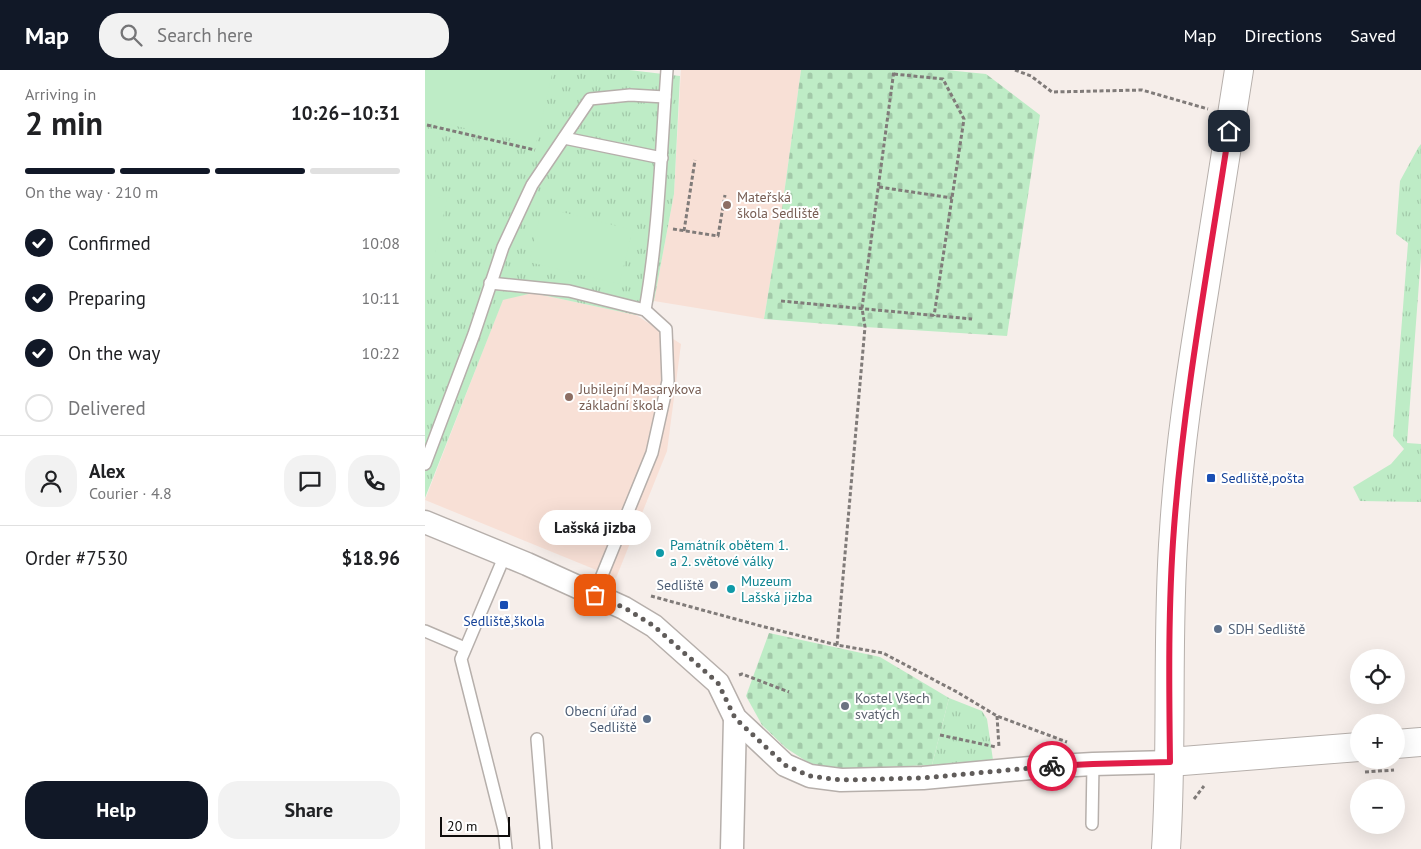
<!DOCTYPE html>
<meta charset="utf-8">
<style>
body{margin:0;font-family:"PT Sans",sans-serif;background:#f2f2f2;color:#202124;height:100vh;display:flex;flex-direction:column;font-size:19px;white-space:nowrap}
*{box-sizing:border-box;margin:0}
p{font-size:16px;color:#757577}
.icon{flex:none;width:28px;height:28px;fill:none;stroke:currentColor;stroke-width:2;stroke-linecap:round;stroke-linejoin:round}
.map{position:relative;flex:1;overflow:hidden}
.sheet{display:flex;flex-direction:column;background:#fff;width:425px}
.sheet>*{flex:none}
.buttons{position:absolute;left:925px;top:579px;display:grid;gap:10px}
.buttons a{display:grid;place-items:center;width:55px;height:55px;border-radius:50%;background:#fff;box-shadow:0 5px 20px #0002;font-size:25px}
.scale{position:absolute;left:15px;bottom:12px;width:70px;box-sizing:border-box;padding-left:5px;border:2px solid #0f0d0c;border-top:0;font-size:14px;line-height:18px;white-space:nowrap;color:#0f0d0c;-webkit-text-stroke:4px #fff;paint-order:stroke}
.pin{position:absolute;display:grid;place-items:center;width:42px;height:42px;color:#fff;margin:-21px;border-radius:10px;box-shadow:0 2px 8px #0006}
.courier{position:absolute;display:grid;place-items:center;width:50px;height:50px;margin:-25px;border:4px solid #e11d48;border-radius:50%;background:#fff;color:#222;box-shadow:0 1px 6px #0007}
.bubble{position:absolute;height:35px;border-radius:18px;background:#fff;box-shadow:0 5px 20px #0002;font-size:16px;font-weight:800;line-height:35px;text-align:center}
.head em{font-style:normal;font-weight:800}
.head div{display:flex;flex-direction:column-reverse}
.head{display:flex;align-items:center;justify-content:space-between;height:85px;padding:0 25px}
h1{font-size:32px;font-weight:800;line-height:38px}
.bar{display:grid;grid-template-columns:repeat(4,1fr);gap:8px 5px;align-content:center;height:60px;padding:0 25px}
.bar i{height:6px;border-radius:4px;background:#e0e0e0}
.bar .on{background:#111827}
.bar p{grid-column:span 4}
.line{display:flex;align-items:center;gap:12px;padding:0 25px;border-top:1px solid #e0e0e0}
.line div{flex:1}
.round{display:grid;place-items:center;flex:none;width:52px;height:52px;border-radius:20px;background:#f2f2f2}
ol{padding:0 25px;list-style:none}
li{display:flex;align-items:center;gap:15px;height:55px}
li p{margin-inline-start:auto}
li .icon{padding:5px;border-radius:50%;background:#111827;color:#fff;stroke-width:4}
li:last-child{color:#757577}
li i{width:28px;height:28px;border:2px solid #e0e0e0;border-radius:50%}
.primary-button{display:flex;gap:10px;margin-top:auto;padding:10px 25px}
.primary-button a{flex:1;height:58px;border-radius:20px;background:#111827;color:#fff;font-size:20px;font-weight:800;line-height:58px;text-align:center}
.primary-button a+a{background:#f2f2f2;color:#202124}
header{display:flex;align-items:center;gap:30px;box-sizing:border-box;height:70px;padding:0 25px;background:#111827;color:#fff}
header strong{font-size:24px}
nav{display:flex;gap:28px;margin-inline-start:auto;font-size:18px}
.search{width:350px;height:45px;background:#f2f2f2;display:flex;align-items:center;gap:12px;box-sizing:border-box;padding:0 18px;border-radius:20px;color:#757577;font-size:19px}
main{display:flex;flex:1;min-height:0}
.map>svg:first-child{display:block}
.education{fill:#f8e0d6}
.grass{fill:url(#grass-tufts)}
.cemetery{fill:url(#cemetery-stones)}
.garden{fill:#beecc6}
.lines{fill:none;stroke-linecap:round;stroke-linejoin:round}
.lane-casing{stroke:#b6afab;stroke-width:14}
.street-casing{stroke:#b6afab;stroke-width:25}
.secondary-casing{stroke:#b6afab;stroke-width:30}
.path{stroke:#807b79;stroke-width:3;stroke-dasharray:4 2.5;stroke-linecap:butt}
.lane{stroke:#fff;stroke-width:11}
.street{stroke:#fff;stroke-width:22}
.secondary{stroke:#fff;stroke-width:28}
.done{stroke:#605c5a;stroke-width:5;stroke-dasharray:0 9}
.route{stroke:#e11d48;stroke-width:6}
.education-dot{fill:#8d6e63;stroke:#fff;stroke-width:2}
.transit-dot{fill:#1a4fb4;stroke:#fff;stroke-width:2}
.culture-dot{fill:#0f9aa8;stroke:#fff;stroke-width:2}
.service-dot{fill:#5c6f8a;stroke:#fff;stroke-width:2}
.worship-dot{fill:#6b7280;stroke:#fff;stroke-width:2}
.labels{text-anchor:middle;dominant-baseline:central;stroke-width:4;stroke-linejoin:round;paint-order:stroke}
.education-label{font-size:14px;fill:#785e54;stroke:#fff;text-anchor:start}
.transit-label{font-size:14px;fill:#164399;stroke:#fff;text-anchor:start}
.culture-label{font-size:14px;fill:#0d838f;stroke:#fff;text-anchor:start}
.service-label{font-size:14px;fill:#4e5e75;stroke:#fff;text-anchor:end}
.worship-label{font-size:14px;fill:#5b616d;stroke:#fff;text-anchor:start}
</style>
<header>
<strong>Map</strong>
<div class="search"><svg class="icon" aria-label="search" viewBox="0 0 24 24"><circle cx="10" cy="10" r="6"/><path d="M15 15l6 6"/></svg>Search here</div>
<nav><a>Map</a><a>Directions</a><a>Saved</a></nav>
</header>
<main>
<section class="sheet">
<div class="head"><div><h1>2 min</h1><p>Arriving in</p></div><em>10:26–10:31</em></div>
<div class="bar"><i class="on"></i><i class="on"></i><i class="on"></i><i></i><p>On the way · 210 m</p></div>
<ol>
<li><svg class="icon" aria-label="check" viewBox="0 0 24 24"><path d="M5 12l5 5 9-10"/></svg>Confirmed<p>10:08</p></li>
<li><svg class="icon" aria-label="check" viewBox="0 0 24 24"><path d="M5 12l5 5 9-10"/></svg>Preparing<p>10:11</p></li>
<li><svg class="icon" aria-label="check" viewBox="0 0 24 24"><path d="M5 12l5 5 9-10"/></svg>On the way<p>10:22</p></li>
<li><i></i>Delivered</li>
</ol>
<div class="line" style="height:90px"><a class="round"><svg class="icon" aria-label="person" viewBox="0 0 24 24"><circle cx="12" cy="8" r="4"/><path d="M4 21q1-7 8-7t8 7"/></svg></a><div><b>Alex</b><p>Courier · 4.8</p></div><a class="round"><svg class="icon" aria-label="chat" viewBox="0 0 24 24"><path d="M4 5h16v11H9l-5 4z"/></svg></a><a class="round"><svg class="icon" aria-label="phone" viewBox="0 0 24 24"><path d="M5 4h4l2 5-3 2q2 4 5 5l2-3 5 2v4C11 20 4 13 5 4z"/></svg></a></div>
<div class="line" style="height:65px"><div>Order #7530</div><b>$18.96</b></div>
<div class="primary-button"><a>Help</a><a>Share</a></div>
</section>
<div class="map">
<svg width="996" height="779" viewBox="0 0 996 779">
<defs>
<pattern id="grass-tufts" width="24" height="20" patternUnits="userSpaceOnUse" patternTransform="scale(1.25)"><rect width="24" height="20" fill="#beecc6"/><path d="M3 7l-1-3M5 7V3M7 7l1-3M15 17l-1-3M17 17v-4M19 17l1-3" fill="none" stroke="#a2c9a9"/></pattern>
<pattern id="cemetery-stones" width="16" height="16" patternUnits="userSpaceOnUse" patternTransform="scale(1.25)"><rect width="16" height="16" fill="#beecc6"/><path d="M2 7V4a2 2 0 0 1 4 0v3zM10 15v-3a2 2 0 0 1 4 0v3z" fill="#a2c9a9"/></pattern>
</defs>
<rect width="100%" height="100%" fill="#f6eeea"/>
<!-- education -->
<g class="education">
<polygon points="256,0 376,0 356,146 339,249 229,231 249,124"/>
<polygon points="108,223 211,245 256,274 242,381 191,508 0,430 78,229"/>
</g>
<!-- grass -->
<g class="grass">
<polygon points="0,0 204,0 255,6 249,124 229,231 211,245 108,223 78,230 0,428"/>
<polygon points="996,74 996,186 982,373 996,374 996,432 935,431 928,417 966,394 979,379 968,366 983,173 971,164 975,111 993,78"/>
<polygon points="524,628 557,641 562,649 568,690 507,695"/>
</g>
<!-- cemetery -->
<g class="cemetery">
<polygon points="376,0 521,0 561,4 615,45 582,266 440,257 339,249 356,146"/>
<polygon points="344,563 455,587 524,628 507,695 411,699 384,693 361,678 337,655 321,626"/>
</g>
<!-- garden -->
<g class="garden">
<polygon points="0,0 128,0 111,74 0,49"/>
<polygon points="0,124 22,129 0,231"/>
<polygon points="117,137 208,160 194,214 104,192"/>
</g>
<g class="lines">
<!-- lane casing -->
<g class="lane-casing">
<g id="lane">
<polyline points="139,68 237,88"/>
<polyline points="65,213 144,221 220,240 241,259 243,311 227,383 169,525"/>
<path d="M220,240c14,-79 16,-160 22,-240"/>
<polyline points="0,394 49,264 78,177 107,115 165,29 205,25 240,27"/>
<polyline points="80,485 36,589 79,760 81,779"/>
<polyline points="0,561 40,578"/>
<polyline points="112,669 121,779"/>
<polyline points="667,754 668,694"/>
</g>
</g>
<!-- street casing -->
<g class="street-casing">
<g id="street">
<polyline points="0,452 102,494 199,538 229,556 293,613 310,648 360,695 385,706 416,710 498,708 616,697 668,694 745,692"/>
<polyline points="307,779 310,648"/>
</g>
</g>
<!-- secondary casing -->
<g class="secondary-casing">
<g id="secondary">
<polyline points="971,674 996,672"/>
<polyline points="745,692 934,677"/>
<path d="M741,779c7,-106 0,-213 8,-319 5,-80 17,-159 30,-238 12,-74 23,-148 35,-222"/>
</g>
</g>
<!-- path -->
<g class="path">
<polyline points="590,0 606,6 627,22 717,20 783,39"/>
<polyline points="469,4 518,9 539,49 509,246"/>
<polyline points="2,55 110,80"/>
<polyline points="454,117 527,128"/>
<polyline points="248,159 293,166 300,125"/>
<polyline points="259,161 270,90"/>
<polyline points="356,231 547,249"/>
<polyline points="226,526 336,556 412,575 458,583 532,622 572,646 642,672"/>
<polyline points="412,575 440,257 437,238 469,0"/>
<polyline points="314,605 317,604 364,622"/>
<polyline points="572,646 574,677"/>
<polyline points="515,665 571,677"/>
<polyline points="940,702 969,700"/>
<polyline points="769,729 779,716"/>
</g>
<!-- lane -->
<use href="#lane" class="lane"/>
<!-- street -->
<use href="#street" class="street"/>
<!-- secondary -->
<use href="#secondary" class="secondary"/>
</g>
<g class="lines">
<!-- done -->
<polyline class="done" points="170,525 200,538 229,556 293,613 310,648 360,695 385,706 416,710 498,708 627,696"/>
<!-- route -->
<path class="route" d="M627,696l41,-2 77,-2c-1,-77 -2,-157 4,-234 10,-133 35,-265 55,-397"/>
</g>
<!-- markers -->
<g class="education-dot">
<circle cx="302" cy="135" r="5"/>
<circle cx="144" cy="327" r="5"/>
</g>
<g class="transit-dot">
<rect x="781" y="403" width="10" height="10" rx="2.5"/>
<rect x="74" y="530" width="10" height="10" rx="2.5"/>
</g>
<g class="culture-dot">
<circle cx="235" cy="483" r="5"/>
<circle cx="306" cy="519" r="5"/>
</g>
<g class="service-dot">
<circle cx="289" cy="515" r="5"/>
<circle cx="793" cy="559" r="5"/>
<circle cx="222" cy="649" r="5"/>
</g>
<circle class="worship-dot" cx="420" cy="636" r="5"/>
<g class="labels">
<!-- education labels -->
<g class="education-label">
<text x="312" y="127">Mateřská<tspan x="312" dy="16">škola Sedliště</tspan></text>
<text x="154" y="319">Jubilejní Masarykova<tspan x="154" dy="16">základní škola</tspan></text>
</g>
<!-- transit labels -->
<g class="transit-label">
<text x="796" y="408">Sedliště,pošta</text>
<text x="79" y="551" text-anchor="middle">Sedliště,škola</text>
</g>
<!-- culture labels -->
<g class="culture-label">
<text x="245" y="475">Památník obětem 1.<tspan x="245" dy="16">a 2. světové války</tspan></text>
<text x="316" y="511">Muzeum<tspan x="316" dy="16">Lašská jizba</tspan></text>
</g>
<!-- service labels -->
<g class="service-label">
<text x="279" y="515">Sedliště</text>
<text x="803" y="559" text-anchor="start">SDH Sedliště</text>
<text x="212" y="641">Obecní úřad<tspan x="212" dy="16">Sedliště</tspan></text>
</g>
<!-- worship labels -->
<g class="worship-label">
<text x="430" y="628">Kostel Všech<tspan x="430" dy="16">svatých</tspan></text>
</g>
</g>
</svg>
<div class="buttons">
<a><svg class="icon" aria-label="locate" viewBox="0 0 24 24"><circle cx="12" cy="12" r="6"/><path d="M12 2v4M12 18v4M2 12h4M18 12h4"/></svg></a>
<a>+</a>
<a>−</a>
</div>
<div class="scale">20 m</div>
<div class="pin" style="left:170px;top:525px;background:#ea580c"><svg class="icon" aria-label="bag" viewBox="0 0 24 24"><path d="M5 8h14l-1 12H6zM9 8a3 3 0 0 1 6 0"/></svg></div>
<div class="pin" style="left:804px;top:61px;background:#1f2937"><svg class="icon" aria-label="home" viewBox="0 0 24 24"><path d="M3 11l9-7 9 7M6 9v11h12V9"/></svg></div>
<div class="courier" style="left:627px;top:696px"><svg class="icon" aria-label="bike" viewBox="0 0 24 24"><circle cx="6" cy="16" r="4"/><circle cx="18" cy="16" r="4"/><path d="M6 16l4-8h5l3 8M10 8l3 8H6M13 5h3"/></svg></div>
<div class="bubble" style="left:114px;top:440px;width:112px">Lašská jizba</div>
</div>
</main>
